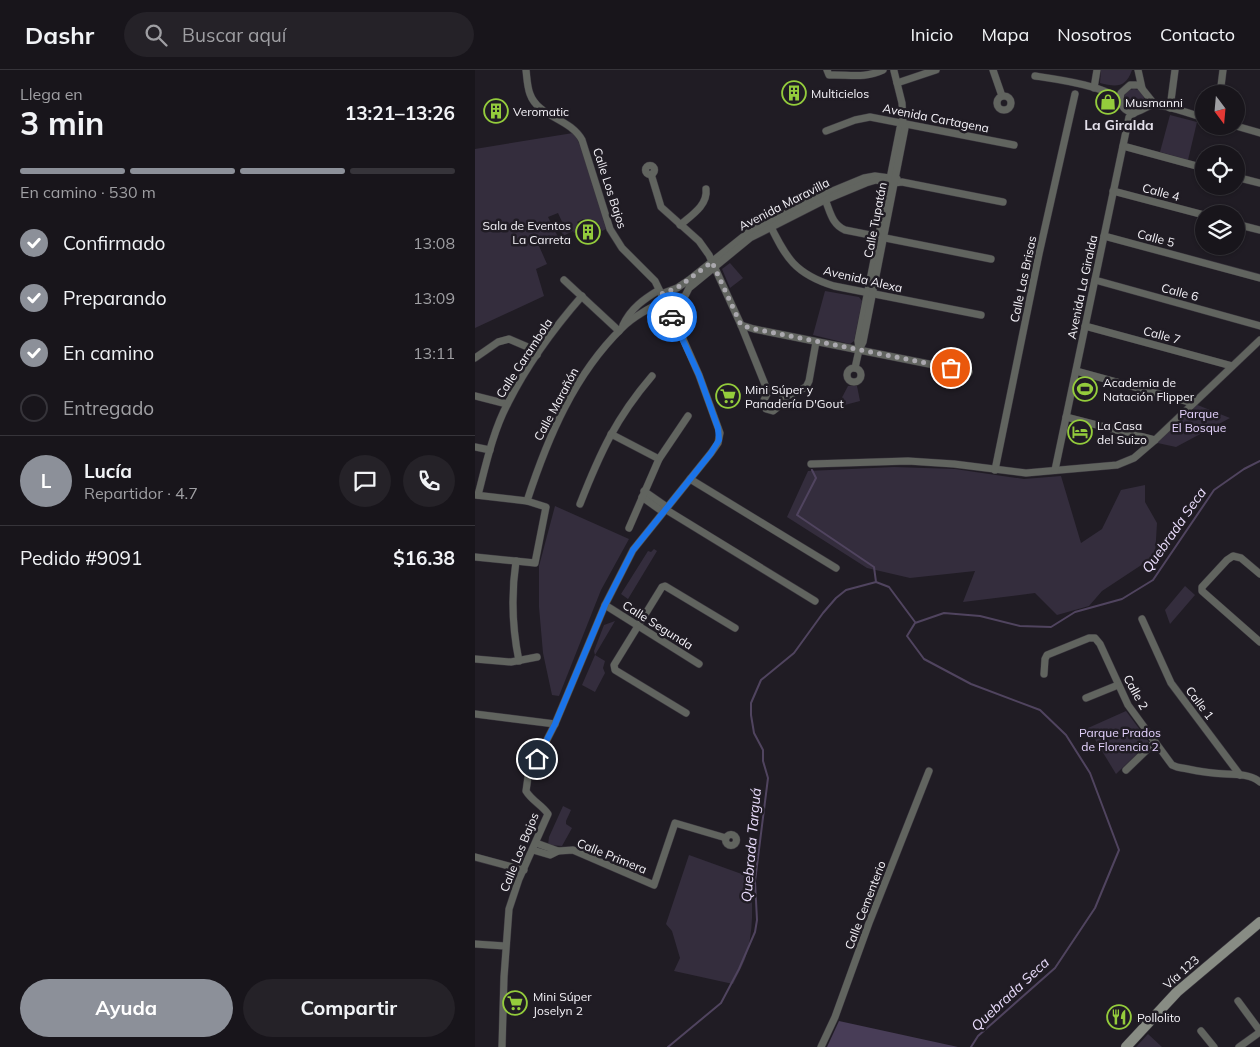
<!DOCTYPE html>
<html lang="es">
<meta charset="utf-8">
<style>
body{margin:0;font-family:Mulish,sans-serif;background:#252228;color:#f1f3f6;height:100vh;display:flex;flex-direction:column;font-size:19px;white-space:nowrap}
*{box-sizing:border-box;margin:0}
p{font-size:16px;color:#9f9fa3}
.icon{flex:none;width:28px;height:28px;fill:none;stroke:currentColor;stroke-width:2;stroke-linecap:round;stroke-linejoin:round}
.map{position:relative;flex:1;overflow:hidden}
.drawer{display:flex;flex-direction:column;background:#18151b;width:475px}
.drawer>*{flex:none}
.needle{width:32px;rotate:164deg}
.tools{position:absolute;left:720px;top:15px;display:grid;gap:10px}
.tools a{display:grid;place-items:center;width:50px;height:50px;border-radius:50%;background:#18151b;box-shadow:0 1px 4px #0004,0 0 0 1px #36343a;font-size:25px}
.pin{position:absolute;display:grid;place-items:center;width:42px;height:42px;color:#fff;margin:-21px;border:2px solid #fff;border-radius:50%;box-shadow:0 1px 5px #0007}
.courier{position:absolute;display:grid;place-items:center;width:50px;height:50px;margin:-25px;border:4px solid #1a73e8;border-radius:50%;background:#fff;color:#222;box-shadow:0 1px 6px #0007}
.overview em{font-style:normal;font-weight:700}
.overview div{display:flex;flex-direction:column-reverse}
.overview{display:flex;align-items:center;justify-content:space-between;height:85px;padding:0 20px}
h1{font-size:32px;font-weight:700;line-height:38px}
.bar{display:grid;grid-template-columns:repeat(4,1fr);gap:8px 5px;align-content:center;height:60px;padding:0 20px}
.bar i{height:6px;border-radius:4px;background:#36343a}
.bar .on{background:#8c9099}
.bar p{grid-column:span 4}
.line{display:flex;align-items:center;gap:12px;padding:0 20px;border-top:1px solid #36343a}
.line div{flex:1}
.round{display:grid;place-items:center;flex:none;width:52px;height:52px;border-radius:26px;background:#252228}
ol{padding:0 20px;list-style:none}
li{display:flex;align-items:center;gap:15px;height:55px}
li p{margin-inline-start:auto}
li .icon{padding:5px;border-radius:50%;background:#8c9099;color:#fff;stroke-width:4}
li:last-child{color:#9f9fa3}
li i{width:28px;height:28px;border:2px solid #36343a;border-radius:50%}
.primary-button{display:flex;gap:10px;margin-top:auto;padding:10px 20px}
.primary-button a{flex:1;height:58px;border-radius:30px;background:#8c9099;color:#fff;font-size:20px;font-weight:700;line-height:58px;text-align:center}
.primary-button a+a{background:#252228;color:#f1f3f6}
header{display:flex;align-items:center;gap:30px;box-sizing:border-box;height:70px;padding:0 25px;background:#18151b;border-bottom:1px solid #36343a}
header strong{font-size:24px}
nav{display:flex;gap:28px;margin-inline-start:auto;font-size:18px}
.search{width:350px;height:45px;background:#252228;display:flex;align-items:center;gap:12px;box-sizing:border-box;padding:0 18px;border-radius:28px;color:#9f9fa3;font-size:19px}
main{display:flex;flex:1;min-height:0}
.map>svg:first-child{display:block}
.green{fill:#342d3d}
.forest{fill:#483d57}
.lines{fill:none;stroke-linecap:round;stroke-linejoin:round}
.stream{stroke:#50445f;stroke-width:2}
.minor-casing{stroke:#3a363e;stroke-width:8}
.secondary-casing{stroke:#3a363e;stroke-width:11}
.minor{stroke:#61645f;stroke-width:7}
.secondary{stroke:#888c84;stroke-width:10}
.done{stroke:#aaa8ae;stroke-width:5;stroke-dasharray:0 9}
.route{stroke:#1a73e8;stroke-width:6}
.labels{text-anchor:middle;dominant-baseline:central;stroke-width:5;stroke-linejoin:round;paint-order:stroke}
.poi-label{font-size:12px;fill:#f5f3f9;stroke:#201c24;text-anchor:start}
.street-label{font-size:12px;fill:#f5f3f9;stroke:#201c24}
.park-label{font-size:12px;fill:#e4d2fd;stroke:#201c24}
.neighbourhood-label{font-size:14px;font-weight:bold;fill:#e4e0eb;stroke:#201c24}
.water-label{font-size:14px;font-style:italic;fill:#eaddfd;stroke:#201c24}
</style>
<header>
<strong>Dashr</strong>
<div class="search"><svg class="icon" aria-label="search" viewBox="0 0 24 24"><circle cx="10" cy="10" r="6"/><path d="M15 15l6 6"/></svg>Buscar aquí</div>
<nav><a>Inicio</a><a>Mapa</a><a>Nosotros</a><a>Contacto</a></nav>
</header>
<main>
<section class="drawer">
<div class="overview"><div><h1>3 min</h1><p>Llega en</p></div><em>13:21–13:26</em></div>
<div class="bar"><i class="on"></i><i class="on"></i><i class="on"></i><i></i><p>En camino · 530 m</p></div>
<ol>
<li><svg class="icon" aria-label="check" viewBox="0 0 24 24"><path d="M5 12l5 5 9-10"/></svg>Confirmado<p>13:08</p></li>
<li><svg class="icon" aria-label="check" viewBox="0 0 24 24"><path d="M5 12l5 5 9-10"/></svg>Preparando<p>13:09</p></li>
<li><svg class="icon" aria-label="check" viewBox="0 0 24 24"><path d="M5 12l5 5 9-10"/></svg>En camino<p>13:11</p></li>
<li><i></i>Entregado</li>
</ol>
<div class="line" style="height:90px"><b class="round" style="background:#8c9099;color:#fff">L</b><div><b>Lucía</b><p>Repartidor · 4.7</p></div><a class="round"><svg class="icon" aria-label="chat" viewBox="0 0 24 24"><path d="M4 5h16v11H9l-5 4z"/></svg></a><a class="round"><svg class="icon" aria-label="phone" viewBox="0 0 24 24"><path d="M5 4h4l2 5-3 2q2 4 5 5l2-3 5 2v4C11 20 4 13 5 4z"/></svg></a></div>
<div class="line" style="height:65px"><div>Pedido #9091</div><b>$16.38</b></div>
<div class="primary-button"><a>Ayuda</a><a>Compartir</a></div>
</section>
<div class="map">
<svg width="785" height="977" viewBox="0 0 785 977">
<rect width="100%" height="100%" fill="#201c24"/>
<!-- green -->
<g class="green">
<path d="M626,0h31c-6,18 -16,17 -32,13z"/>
<circle cx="659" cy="29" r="10"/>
<polygon points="695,45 722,52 713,90 685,82"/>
<path d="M98,63c14,18 26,71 33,96l-4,2 -4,-8 -11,5 -4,-9 -6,3 4,8 -7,3 -1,-2 -10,5 -3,-8 4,-2 -6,-13 -10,4 10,20 -19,9 8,18 -11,5 8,27 -69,32v-179z"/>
<polygon points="255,193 268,208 255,218 247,199"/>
<polygon points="350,221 384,227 387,231 379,271 375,274 338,265"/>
<polygon points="373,316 382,316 385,331 362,337"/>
<polygon points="720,334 755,348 701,377 678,372"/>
<polygon points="419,397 480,399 549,409 586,406 606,473 627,459 646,420 670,415 670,432 682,453 680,486 627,521 614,536 582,545 560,523 488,532 500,501 435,508 392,498 312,447 333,401"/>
<polygon points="80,436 154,469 126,520 84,626 77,625 68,583 64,537 64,496"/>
<polygon points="179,479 182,481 153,529 146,524 173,481 176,482"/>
<polygon points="710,516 720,525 695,554 690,540"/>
<polygon points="140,551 120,585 130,591 128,598 130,603 120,622 107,615 120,585 119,581 129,555"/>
<polygon points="651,641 674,672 641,704 613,658"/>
<polygon points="88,736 96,740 91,751 91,754 97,758 87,776 73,775 74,767"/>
<path d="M214,785l61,22c3,27 4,55 -5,82 -3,8 -8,16 -12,25l-59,-13 6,-13 -8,-27 -6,-7z"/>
<polygon points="673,964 687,977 661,977"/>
</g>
<!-- forest -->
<polygon class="forest" points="364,951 483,977 352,977"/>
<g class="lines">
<!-- stream -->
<g class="stream">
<polyline points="337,400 341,408 322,445 399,497 401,512"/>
<polyline points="193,977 246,933 264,899 280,862 282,850 280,811 293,708 288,691 288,680 279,663 276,645 276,633 286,610 319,583 348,543 361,528 371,520 401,512 414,517 440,552"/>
<polyline points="496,977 503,966 580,898 620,838 644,780 615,703 591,665 565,640 496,614 449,589 432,566 440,553 469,543 505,546 545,556 576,557 600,542 647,529 678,510 739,420 769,399 785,391"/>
</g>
<!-- minor casing -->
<g class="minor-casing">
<g id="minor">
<path d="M352,0l2,5c19,-1 35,4 54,-5"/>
<polyline points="518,0 527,26"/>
<polyline points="663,0 667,18"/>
<path d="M560,6c20,3 74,10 85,25"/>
<polyline points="422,13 461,0"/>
<polyline points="619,18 622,0"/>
<polyline points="745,24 748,0"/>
<circle cx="529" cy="33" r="7"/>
<path d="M680,35l-16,-20h-9l-9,8c-2,8 1,17 10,19 8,2 14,-6 22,-7 11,-1 39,9 51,13"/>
<polyline points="695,38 700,0"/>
<polyline points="761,56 785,63"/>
<polyline points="351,61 380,50 395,47 539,75"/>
<polyline points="648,76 729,98"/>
<circle cx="175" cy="100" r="4.5"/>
<polyline points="176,104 186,137 224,171 234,185 266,255 293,322 289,330 291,339 298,341 303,337 308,328 331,317 334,311 341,272"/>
<polyline points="761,107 785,113"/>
<polyline points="638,121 729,145"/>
<path d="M349,127c6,13 7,27 21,33l146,29"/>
<path d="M294,153c17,35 26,51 65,63l147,29"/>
<polyline points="761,154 785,160"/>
<path d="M205,155c12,-10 28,-20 26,-36"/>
<polyline points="629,166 785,208"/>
<polyline points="89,210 144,261"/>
<polyline points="620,210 785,256"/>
<polyline points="186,224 202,218 214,210 274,162 343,127 389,108 400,106 422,109"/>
<polyline points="191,234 210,226 214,218 275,168 350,130 391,113 401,110 419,113 427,112 528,132"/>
<path d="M148,255c8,-17 21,-26 36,-35"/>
<polyline points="266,255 279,259 494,302"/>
<polyline points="610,256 757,296"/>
<polyline points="384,280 383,271 425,58 428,53"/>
<polyline points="0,288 23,272 34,269 55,278 62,285"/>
<polyline points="380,298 384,280 388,272 430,58 428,53 427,33 419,1"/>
<circle cx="379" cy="305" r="7"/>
<polyline points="601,301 718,333"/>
<polyline points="0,326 32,334"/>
<polyline points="591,347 680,370"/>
<polyline points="136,364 184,389"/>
<polyline points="0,377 15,380"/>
<polyline points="336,394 433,391 479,394 551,403 642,395 659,388 680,370 785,270"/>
<polyline points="520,400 564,184 600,24"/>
<polyline points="580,400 654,47 661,42"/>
<polyline points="215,409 361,498"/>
<polyline points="169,421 192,437"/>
<path d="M3,425c8,-31 15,-64 30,-92 19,-38 46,-75 74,-107"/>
<polyline points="167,427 188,442"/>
<path d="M52,431c21,-64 47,-126 95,-173 12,-12 28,-20 42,-27"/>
<path d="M105,434c20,-51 36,-86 72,-128"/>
<polyline points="190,439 340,531"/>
<polyline points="154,458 184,389 213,346"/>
<polyline points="0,487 60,493 71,437 52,431 0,425"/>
<path d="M41,491c-5,34 -4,66 3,100"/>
<polyline points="785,504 766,488 758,486 752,490 727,517 727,521 785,572"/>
<polyline points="130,535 224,594"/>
<polyline points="667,549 696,613 765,705"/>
<polyline points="0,589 36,592 62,587"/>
<path d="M569,604l1,-15 2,-4 42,-17h6l5,6 28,61 44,60 5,2c12,2 24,5 36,6 15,2 35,-1 47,9"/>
<polyline points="611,628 643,615"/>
<polyline points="211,643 140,600 139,595 187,517 190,516 260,558"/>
<polyline points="0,644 80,654"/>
<polyline points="651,700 680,672"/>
<circle cx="256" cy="770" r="5.5"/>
<polyline points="61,773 83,781"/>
<polyline points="58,780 75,785 83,781 98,780 179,815 200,753 251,768"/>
<polyline points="0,787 49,800"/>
<polyline points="0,874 30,876"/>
<polyline points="763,931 785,961"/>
<polyline points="726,961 739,977"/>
<path d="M27,977l2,-70 5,-68 10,-30 29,-65c-6,-9 -16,-13 -22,-23l2,-14 27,-53 50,-119 28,-55 78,-97 7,-10 2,-10 -21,-58 -16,-36 -28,-58 -33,-33 -12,-19 -28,-89c-12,-22 -44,-23 -52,-46 -3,-8 -3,-16 -4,-24"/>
<polyline points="346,977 360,947 394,853 454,701"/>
<polyline points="764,977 785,962"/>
</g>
</g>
<!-- secondary casing -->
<g class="secondary-casing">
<polyline id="secondary" points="651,977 702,922 785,852"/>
</g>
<!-- minor -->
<use href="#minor" class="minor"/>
<!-- secondary -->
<use href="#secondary" class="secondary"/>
</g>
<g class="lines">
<!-- done -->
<polyline class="done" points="197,247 186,224 202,218 237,192 266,255 279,259 476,298"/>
<!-- route -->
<polyline class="route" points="62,689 80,654 130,535 158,480 236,383 244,370 243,358 224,305 197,247"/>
</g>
<!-- icons -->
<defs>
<g id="building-ring" transform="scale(1.25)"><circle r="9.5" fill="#201c24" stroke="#94cc3c" stroke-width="1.5"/><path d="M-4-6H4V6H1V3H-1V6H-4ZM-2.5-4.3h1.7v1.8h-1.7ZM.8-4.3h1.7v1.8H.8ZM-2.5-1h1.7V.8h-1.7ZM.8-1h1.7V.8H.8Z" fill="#94cc3c"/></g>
<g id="shop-ring" transform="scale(1.25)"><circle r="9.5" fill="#201c24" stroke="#94cc3c" stroke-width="1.5"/><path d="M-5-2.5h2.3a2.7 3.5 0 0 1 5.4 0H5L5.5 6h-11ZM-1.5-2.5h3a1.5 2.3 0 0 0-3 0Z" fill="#94cc3c"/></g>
<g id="stadium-ring" transform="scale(1.25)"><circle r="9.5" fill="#201c24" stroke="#94cc3c" stroke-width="1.5"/><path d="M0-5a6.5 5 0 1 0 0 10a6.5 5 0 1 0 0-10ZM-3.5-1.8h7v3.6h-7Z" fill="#94cc3c"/></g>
<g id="supermarket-ring" transform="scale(1.25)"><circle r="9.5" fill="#201c24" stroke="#94cc3c" stroke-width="1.5"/><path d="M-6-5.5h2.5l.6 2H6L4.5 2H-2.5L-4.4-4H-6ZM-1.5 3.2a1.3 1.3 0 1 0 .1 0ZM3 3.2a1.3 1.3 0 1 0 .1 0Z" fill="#94cc3c"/></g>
<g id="hotel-ring" transform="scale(1.25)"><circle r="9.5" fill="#201c24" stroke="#94cc3c" stroke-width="1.5"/><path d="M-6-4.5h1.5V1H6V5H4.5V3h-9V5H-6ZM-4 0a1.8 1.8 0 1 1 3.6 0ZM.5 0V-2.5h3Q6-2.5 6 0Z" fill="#94cc3c"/></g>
<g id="restaurant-ring" transform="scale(1.25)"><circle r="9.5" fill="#201c24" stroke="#94cc3c" stroke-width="1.5"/><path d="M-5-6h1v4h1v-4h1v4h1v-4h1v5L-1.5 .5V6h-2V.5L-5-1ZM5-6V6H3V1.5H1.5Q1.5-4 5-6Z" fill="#94cc3c"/></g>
</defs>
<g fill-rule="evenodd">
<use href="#building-ring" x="319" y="23"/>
<use href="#shop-ring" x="633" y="32"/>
<use href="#building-ring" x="21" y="41"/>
<use href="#building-ring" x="113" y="162"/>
<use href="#stadium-ring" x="610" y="319"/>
<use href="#supermarket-ring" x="253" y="326"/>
<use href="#hotel-ring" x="605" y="362"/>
<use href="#supermarket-ring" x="40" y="933"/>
<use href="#restaurant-ring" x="644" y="947"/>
</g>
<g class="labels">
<!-- poi labels -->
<g class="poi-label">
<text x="336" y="23">Multicielos</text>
<text x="650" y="32">Musmanni</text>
<text x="38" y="41">Veromatic</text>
<text x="96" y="155" text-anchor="end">Sala de Eventos<tspan x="96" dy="14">La Carreta</tspan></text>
<text x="628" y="312">Academia de<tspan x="628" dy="14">Natación Flipper</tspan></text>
<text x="270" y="319">Mini Súper y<tspan x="270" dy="14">Panadería D'Gout</tspan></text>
<text x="622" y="355">La Casa<tspan x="622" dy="14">del Suizo</tspan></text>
<text x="58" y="926">Mini Súper<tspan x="58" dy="14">Joselyn 2</tspan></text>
<text x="662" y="947">Pollolito</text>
</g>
<!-- street labels -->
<g class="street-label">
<text transform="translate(461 48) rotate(11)">Avenida Cartagena</text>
<text transform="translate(135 118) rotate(72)">Calle Los Bajos</text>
<text transform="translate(686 122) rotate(15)">Calle 4</text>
<text transform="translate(309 134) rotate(-27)">Avenida Maravilla</text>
<text transform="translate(400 150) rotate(-79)">Calle Tupatán</text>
<text transform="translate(681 168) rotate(15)">Calle 5</text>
<text transform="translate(388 209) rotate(13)">Avenida Alexa</text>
<text transform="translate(548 209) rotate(-78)">Calle Las Brisas</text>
<text transform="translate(607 217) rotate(-78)">Avenida La Giralda</text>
<text transform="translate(705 222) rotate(15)">Calle 6</text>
<text transform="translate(687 265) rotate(15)">Calle 7</text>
<text transform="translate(49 288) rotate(-57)">Calle Carambola</text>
<text transform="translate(81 334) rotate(-62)">Calle Marañón</text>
<text transform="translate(183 555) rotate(32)">Calle Segunda</text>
<text transform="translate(661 622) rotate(61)">Calle 2</text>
<text transform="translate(725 633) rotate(53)">Calle 1</text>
<text transform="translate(44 782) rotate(-68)">Calle Los Bajos</text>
<text transform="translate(137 786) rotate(22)">Calle Primera</text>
<text transform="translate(390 835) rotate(-69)">Calle Cementerio</text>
<text transform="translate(706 902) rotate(-42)">Vía 123</text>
</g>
<!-- park labels -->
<g class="park-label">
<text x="724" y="343">Parque<tspan x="724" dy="14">El Bosque</tspan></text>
<text x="645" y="662">Parque Prados<tspan x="645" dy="14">de Florencia 2</tspan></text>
</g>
<!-- neighbourhood labels -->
<g class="neighbourhood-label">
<text x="644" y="55">La Giralda</text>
</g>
<!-- water labels -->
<g class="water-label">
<text transform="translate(699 460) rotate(-55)">Quebrada Seca</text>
<text transform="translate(276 775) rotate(-85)">Quebrada Targuá</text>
<text transform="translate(535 924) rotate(-43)">Quebrada Seca</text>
</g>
</g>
</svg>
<div class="tools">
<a><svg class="needle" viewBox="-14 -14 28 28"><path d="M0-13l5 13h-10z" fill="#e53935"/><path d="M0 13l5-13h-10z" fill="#9f9fa3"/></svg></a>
<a><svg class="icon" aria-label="locate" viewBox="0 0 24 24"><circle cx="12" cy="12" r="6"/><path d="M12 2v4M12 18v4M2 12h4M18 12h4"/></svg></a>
<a><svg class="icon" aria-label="layers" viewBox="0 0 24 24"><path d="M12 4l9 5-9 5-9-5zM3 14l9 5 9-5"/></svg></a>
</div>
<div class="pin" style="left:476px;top:298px;background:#ea580c"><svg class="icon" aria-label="bag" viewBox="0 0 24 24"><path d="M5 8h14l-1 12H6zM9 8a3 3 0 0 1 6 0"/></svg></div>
<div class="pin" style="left:62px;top:689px;background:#1f2937"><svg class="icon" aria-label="home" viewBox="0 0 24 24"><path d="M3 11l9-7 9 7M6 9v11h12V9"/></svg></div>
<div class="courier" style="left:197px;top:247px"><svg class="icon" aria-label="car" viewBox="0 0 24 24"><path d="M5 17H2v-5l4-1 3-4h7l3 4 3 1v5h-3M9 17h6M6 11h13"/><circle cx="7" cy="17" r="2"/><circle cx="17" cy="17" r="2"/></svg></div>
</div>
</main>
